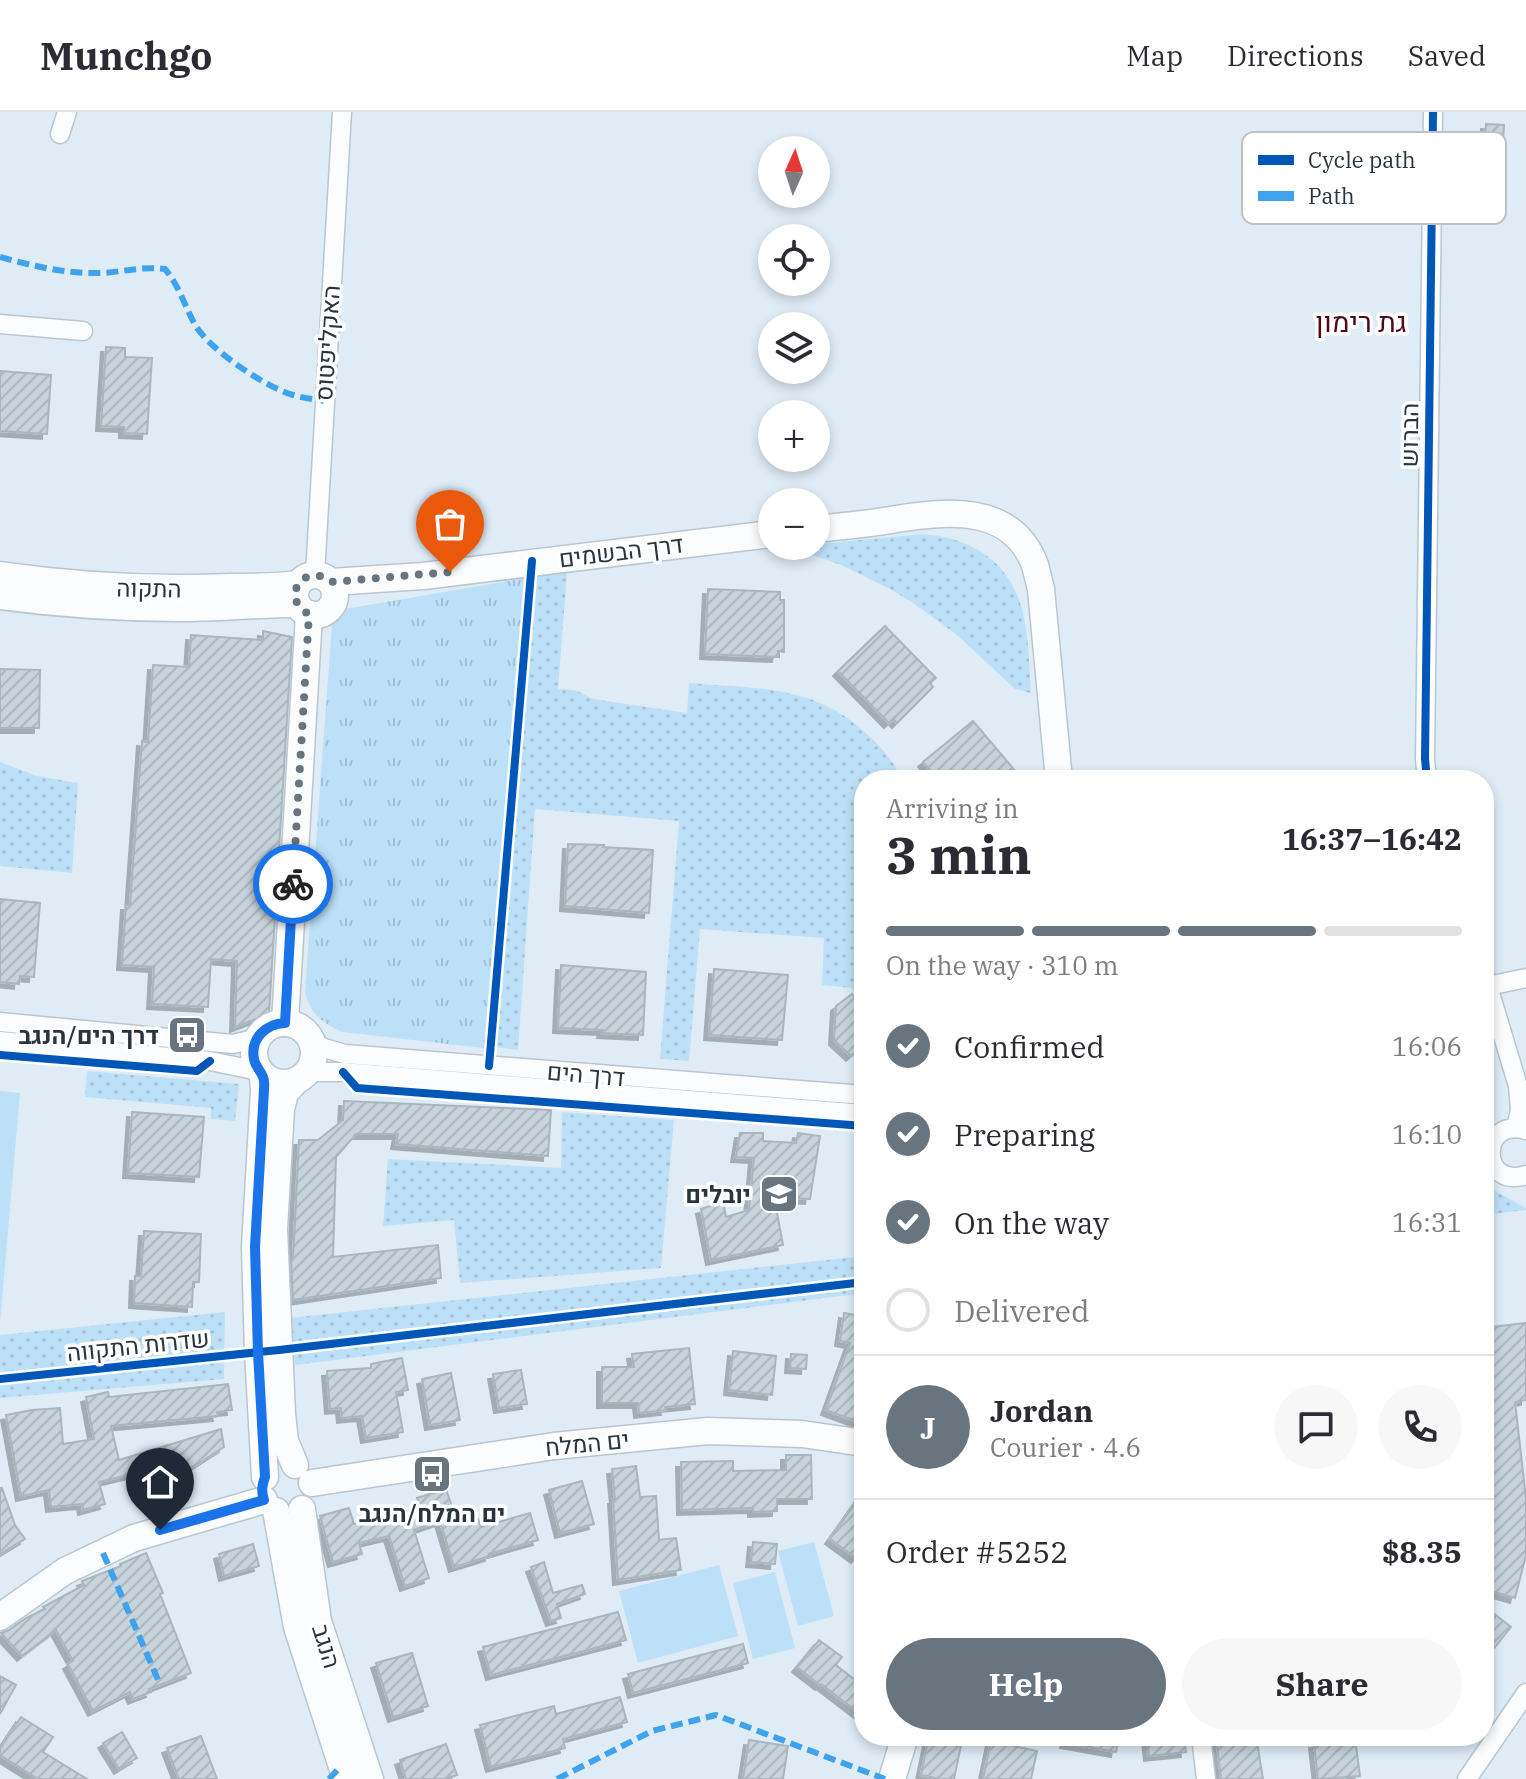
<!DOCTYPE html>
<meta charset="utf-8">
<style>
body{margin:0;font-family:"IBM Plex Serif",Heebo,serif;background:#f7f7f7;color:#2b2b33;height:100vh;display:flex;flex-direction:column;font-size:30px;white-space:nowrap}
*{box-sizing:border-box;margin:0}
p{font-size:26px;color:#7c7c81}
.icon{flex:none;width:44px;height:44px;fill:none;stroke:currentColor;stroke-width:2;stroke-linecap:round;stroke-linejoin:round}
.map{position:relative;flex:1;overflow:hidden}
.details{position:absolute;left:854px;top:658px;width:640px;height:976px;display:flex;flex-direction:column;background:#fff;border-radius:32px;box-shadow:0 4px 12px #0003}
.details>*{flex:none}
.needle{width:52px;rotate:3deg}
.buttons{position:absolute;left:758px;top:24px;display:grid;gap:16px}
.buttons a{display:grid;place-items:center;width:72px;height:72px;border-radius:50%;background:#fff;box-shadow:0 4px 12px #0003;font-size:40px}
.pin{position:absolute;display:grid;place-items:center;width:68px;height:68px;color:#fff;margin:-82px -34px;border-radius:50% 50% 50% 0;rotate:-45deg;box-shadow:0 0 8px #0007}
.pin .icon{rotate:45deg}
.courier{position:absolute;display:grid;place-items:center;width:80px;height:80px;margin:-40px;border:6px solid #1a73e8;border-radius:50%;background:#fff;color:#222;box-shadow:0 2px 10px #0007}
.summary em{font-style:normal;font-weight:700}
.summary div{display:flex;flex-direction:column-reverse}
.summary{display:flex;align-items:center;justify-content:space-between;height:136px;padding:0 32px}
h1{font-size:52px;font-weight:700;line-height:60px}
.bar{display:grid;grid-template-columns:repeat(4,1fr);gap:12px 8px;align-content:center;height:96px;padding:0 32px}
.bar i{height:10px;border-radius:6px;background:#e1e1e2}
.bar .active{background:#69757e}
.bar p{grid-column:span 4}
.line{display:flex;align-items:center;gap:20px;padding:0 32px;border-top:2px solid #e1e1e2}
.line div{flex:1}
.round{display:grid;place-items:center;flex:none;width:84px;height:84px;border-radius:42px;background:#f7f7f7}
ol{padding:0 32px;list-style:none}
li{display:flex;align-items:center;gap:24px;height:88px}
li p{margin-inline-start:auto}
li .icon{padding:8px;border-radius:50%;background:#69757e;color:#fff;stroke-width:4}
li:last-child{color:#7c7c81}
li i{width:44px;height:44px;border:4px solid #e1e1e2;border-radius:50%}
.primary-button{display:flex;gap:16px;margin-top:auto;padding:16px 32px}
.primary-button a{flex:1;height:92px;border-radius:48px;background:#69757e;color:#fff;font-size:32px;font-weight:700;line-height:92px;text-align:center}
.primary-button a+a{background:#f7f7f7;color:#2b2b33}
header{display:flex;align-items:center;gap:48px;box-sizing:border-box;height:112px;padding:0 40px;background:#fff;border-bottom:2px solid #e1e1e2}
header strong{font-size:38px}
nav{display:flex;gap:44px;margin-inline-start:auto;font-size:28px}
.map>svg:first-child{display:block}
.grass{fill:url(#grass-tufts)}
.park{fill:url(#park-dots)}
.pitch{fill:#bde0f9}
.building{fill:url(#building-hatch);stroke:#aab6be;stroke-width:2;filter:url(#shadow)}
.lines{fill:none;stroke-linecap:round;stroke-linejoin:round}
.street-casing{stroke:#bac6ce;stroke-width:21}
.secondary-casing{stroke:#bac6ce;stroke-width:29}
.street{stroke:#fafcfe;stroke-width:18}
.secondary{stroke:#fafcfe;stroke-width:26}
.quiet{stroke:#3ea3ec;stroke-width:6;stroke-dasharray:12 6;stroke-linecap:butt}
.cycleway-casing{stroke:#fff;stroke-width:13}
.cycleway{stroke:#0057b8;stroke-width:8}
.done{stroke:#69757e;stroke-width:8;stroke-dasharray:0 14.4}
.route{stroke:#1a73e8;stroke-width:10}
.labels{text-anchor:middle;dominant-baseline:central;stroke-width:7;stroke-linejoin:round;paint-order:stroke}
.street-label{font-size:24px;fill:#29353d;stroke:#fff}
.poi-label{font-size:24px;font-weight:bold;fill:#29353d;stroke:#fff;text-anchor:end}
.quarter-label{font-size:28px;fill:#4f091d;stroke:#fff}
.key{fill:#fff;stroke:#bfc2c5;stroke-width:2}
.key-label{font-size:22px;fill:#29353d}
</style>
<header>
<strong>Munchgo</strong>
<nav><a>Map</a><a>Directions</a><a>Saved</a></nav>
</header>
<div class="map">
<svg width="1526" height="1667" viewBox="0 0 1526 1667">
<defs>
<pattern id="grass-tufts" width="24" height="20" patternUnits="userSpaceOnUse" patternTransform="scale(2)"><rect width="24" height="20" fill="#bde0f9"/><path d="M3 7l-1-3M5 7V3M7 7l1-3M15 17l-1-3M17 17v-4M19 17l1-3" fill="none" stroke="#a2c1d6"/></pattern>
<pattern id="park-dots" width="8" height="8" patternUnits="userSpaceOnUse" patternTransform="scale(2)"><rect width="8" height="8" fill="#bde0f9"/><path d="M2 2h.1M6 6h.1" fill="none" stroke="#a2c1d6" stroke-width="1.8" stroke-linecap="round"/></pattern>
<pattern id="building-hatch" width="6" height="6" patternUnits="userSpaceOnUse" patternTransform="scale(2)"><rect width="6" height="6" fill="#c8d4dc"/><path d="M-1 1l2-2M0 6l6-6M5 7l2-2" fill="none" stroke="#acb7be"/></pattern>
<filter id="shadow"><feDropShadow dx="-5" dy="5" stdDeviation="0" flood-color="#0004"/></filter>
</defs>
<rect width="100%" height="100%" fill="#dfecf6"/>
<!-- grass -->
<path class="grass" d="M526,466l-34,471 -150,-17c-20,-9 -33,-19 -37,-41l28,-380z"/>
<!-- park -->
<g class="park">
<path d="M922,422c47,3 85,25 99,72 8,27 8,58 10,87l-16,-4 -59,-55 -43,-31 -23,-14 -49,-24 -52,-18z"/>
<path d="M567,460l-9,117 17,1 18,9 94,14 2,-30c69,6 127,1 180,53 14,13 26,27 33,44h-38v221l-12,-13 -30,-3 2,-47 -124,-9 -11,132 -29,-2 19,-238 -144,-12 -17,241 -23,-3 34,-470z"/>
<polygon points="0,650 37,664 78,671 72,761 0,754"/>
<polygon points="87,959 239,972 235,1009 211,1007 211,996 85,985"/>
<polygon points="562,1000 674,1008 661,1156 460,1171 454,1108 383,1114 388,1047 561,1056"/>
<polygon points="1484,1073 1526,1096 1526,1098 1484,1103"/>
<polygon points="864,1144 864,1181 295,1253 290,1206"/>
<polygon points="225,1200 224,1267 0,1286 0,1223"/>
</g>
<!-- pitch -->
<g class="pitch">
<polygon points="0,979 20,981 0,1211"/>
<polygon points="814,1430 834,1504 798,1514 778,1439"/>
<polygon points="719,1453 738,1524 638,1551 619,1479"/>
<polygon points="775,1460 795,1536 753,1547 733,1471"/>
</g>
<!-- building -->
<g class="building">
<polygon points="1486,12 1504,13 1502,51 1461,49 1462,25 1485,25"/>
<polygon points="106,235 125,236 125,245 152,246 147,322 124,321 124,315 101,314"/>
<polygon points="0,259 51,263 47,322 0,319"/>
<polygon points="708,477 780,480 780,488 784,488 784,540 778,539 777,545 705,542"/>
<polygon points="885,514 936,566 930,571 933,575 897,611 893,607 889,611 838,559"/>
<polygon points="263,519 292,525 269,902 235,915 237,849 211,847 208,895 152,892 154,855 122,853 126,793 130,793 142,629 148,630 153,553 189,555 191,523 263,528"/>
<polygon points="0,557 40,558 39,616 0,616"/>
<polygon points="973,609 1023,668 938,668 923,650"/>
<polygon points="568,732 604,733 603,735 653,738 649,801 565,794"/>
<polygon points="0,787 40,791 34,865 20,864 19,872 0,870"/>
<polygon points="561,853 646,860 643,923 602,921 603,918 558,916"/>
<polygon points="714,857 788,863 782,928 709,923"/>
<polygon points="852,882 864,897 864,939 859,937 851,944 834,928 836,894"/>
<polygon points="344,989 551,998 548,1044 396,1032 398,1022 356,1022 336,1045 333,1145 438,1133 441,1166 293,1188 291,1149 293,1148 299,1028 318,1028 343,1008"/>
<polygon points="132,1000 204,1005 199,1065 128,1061"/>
<polygon points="740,1021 763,1021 763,1029 796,1031 798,1021 820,1024 810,1087 774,1085 783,1133 711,1148 701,1097 723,1090 726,1105 749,1098 754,1046 736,1045"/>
<polygon points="144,1119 201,1122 199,1170 193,1170 192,1195 134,1191 135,1164 141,1164"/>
<polygon points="863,1198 864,1198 864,1312 826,1298 850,1231 840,1229 844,1201 860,1204"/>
<polygon points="1526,1211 1526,1288 1515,1290 1526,1386 1526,1443 1515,1486 1484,1477 1484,1305 1493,1304 1484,1216"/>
<polygon points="689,1236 695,1292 665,1295 666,1298 639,1301 638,1291 602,1291 602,1255 634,1255 632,1242"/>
<polygon points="733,1239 776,1244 772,1283 729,1278"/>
<polygon points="791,1242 807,1243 806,1257 790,1256"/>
<polygon points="402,1246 408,1278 396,1280 403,1320 366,1326 362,1304 342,1306 341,1296 330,1297 327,1259 371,1256 371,1252"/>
<polygon points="521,1258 527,1292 499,1296 493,1262"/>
<polygon points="451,1261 460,1308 430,1313 422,1267"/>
<polygon points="228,1272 232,1298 217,1300 218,1304 111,1314 119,1348 221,1317 224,1335 193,1355 148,1369 145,1359 99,1370 105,1392 83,1398 82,1392 51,1395 49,1378 21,1384 6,1303 32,1298 60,1296 63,1332 94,1327 86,1285 108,1280 109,1285"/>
<polygon points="786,1343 811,1343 812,1387 777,1387 777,1399 753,1400 753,1396 682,1398 681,1350 733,1349 733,1359 786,1358"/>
<polygon points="636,1354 640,1385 656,1384 659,1428 676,1426 681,1458 618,1468 613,1387 615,1387 612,1357"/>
<polygon points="582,1369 594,1412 560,1421 549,1378"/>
<polygon points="0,1376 2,1376 15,1413 25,1427 0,1442"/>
<polygon points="446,1377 458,1413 478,1407 481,1415 530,1401 538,1428 489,1442 490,1444 454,1455 440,1409 414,1418 429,1466 405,1474 389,1424 359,1431 362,1442 333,1450 320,1404 349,1396 354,1412 420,1395 417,1386"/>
<polygon points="864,1379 864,1435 856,1446 830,1427"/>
<polygon points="753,1430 777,1432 775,1452 751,1450"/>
<polygon points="253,1432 259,1454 224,1464 219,1442"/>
<polygon points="146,1441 163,1481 160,1482 191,1561 149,1577 151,1580 133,1587 130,1580 93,1599 68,1552 73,1549 56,1518 22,1544 1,1521 9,1518 26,1506 45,1497 43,1495 84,1473 82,1469 121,1454 120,1452"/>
<polygon points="544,1450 553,1481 582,1473 585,1482 557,1492 561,1506 551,1509 531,1455"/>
<polygon points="1484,1494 1511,1515 1484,1549"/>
<polygon points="618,1500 626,1528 491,1563 483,1535"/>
<polygon points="819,1528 842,1545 836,1553 864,1575 864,1605 821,1572 820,1573 797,1555"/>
<polygon points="743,1532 748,1551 633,1581 628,1562"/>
<polygon points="412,1541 428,1594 393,1605 376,1551"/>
<polygon points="0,1564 16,1573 0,1602"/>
<polygon points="620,1585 627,1610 563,1627 565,1636 491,1655 480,1613 554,1594 556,1602"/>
<polygon points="21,1605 53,1625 43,1640 87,1667 38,1667 0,1643 0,1637"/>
<polygon points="122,1620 137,1646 119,1657 103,1631"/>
<polygon points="201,1624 217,1667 179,1667 167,1636"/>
<polygon points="929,1624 963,1624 954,1667 940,1667 921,1663"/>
<polygon points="1066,1624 1119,1624 1116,1640 1065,1631"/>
<polygon points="1147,1624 1184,1624 1186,1640 1149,1644"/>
<polygon points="1216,1624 1256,1624 1263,1667 1221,1667"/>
<polygon points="1355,1626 1360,1664 1318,1667 1314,1631"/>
<polygon points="749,1628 788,1634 783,1667 743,1667"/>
<polygon points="991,1629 1037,1639 1031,1667 983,1667"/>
<polygon points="446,1632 457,1663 444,1667 406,1667 400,1648"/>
</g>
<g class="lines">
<!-- street casing -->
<g class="street-casing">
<g id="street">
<polyline points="60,22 67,0"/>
<polyline points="0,212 83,219"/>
<polyline points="315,463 342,0"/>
<polyline points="1427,668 1425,647 1433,0"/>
<polyline points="1484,861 1518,974 1520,998 1516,1016"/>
<polyline points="1488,874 1526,866"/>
<polyline points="0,910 211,930 233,932 258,926"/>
<polyline points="0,929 210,949 259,959"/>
<polyline points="311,929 324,936 345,942 864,983"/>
<polyline points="304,964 316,960 343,960 864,1002"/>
<path d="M1526,1018c-47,-14 -47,60 0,45"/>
<polyline points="1201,1624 1206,1667"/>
<polyline points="1467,1667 1526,1581"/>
</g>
</g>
<!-- secondary casing -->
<g class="secondary-casing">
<g id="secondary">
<path d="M816,417c27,-3 54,-5 80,-10 52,-8 116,-15 139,46 2,8 4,16 6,24l18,191"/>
<circle cx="315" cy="483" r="20"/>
<path d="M0,463c77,11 152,15 230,12 23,0 46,0 68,-3"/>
<polyline points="331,470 423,464 772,422"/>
<path d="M0,484c60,8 119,12 179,12 40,0 79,-4 118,-4"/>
<circle cx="284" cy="941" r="30"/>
<polyline points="285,911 309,502"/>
<polyline points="263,963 264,978 255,1135 258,1240 265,1365"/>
<polyline points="295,1353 285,1329 282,1302 274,1117 281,997 285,981 296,969"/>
<polyline points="312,1371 554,1334 708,1319 802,1322 864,1331"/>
<polyline points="302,1397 318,1509 370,1667"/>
<polyline points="276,1399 297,1515 346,1667"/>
<polyline points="0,1505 65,1459 134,1426 264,1388"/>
<polyline points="892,1667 905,1624"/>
</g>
</g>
<!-- street -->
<use href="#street" class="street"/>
<!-- secondary -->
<use href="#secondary" class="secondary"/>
<!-- quiet -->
<g class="quiet">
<path d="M0,145c33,9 66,17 101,16 22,-1 42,-7 64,-4 14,17 19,35 29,54 14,26 71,64 99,72 10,3 21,4 31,6"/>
<polyline points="103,1441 159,1570"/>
<polyline points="329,1667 341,1654"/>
<polyline points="557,1667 652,1619 716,1603 885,1667"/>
</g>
<!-- cycleway casing -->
<g class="cycleway-casing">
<g id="cycleway">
<polyline points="1427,668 1425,647 1433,0"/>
<polyline points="0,943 197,959 210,949"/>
<polyline points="489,954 532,449"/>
<polyline points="343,960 357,976 864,1014"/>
<polyline points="0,1267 279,1238 864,1170"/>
</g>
</g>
<!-- cycleway -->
<use href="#cycleway" class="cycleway"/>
</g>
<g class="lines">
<!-- done -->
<path class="done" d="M293,772l16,-270c-31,-16 -4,-54 22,-32l119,-10"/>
<!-- route -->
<path class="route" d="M160,1418l104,-30c-3,-9 -2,-15 1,-23l-7,-125 -3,-105 9,-157c0,-4 1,-9 -1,-13 -2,-6 -8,-11 -9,-18 -4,-21 12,-35 31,-36l8,-139"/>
</g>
<!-- icons -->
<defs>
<g id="bus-square" transform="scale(2)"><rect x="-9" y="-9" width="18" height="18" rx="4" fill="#69757e" stroke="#fff"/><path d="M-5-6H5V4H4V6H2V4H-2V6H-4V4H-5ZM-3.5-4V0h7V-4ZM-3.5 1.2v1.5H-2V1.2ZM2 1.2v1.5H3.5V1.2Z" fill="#fff"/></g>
<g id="school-square" transform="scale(2)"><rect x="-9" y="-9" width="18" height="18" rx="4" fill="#69757e" stroke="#fff"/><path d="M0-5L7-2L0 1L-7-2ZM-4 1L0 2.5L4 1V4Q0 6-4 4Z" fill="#fff"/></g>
</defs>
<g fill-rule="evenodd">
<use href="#bus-square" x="187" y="923"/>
<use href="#school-square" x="779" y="1082"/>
<use href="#bus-square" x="432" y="1362"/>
</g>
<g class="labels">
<!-- street labels -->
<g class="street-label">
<text transform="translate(327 231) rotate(-86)">האקליפטוס</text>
<text transform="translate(1409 323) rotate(-89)">הברוש</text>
<text transform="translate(621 439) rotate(-7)">דרך הבשמים</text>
<text transform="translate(149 476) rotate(1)">התקוה</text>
<text transform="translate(586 962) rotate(5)">דרך הים</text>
<text transform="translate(138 1233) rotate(-6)">שדרות התקווה</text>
<text transform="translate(587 1331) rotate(-6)">ים המלח</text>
<text transform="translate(327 1534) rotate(73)">הנגב</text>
</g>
<!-- poi labels -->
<g class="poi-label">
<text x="159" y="923">דרך הים/הנגב</text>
<text x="751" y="1082">יובלים</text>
<text x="432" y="1401" text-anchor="middle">ים המלח/הנגב</text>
</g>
<!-- quarter labels -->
<g class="quarter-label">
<text x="1361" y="209">גת רימון</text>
</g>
</g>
<!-- legend -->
<rect x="1242" y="20" width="264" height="92" rx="12" class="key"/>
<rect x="1258" y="43" width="36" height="10" fill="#0057b8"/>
<rect x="1258" y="79" width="36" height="10" fill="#3ea3ec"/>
<g class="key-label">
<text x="1308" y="56">Cycle path</text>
<text x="1308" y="92">Path</text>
</g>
</svg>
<div class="buttons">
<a><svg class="needle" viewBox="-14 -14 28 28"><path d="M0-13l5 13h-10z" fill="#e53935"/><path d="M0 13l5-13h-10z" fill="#7c7c81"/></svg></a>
<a><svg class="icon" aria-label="locate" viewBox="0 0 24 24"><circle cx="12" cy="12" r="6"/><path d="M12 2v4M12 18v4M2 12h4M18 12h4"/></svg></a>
<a><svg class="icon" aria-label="layers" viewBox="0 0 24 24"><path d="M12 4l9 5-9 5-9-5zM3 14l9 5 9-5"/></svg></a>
<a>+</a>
<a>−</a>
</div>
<div class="pin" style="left:450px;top:460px;background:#ea580c"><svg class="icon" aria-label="bag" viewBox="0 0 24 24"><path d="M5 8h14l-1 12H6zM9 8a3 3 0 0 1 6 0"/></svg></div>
<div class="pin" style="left:160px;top:1418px;background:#1f2937"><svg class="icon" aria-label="home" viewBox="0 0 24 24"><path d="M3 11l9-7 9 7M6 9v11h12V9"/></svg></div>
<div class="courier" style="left:293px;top:772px"><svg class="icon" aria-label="bike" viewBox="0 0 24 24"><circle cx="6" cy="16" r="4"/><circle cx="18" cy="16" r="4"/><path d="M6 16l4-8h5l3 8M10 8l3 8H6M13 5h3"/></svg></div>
<section class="details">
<div class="summary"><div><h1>3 min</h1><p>Arriving in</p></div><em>16:37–16:42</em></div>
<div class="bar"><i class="active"></i><i class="active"></i><i class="active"></i><i></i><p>On the way · 310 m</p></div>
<ol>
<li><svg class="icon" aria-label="check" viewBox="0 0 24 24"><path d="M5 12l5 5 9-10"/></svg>Confirmed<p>16:06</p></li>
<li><svg class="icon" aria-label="check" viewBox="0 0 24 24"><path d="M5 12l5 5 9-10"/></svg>Preparing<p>16:10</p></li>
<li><svg class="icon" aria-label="check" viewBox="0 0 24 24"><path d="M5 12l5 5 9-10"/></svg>On the way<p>16:31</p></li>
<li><i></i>Delivered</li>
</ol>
<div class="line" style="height:144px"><b class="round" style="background:#69757e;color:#fff">J</b><div><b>Jordan</b><p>Courier · 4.6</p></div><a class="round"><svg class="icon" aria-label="chat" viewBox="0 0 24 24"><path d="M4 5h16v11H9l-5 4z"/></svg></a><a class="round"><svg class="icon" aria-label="phone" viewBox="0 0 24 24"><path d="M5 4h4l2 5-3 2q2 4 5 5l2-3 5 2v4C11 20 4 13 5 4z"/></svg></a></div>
<div class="line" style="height:104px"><div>Order #5252</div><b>$8.35</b></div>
<div class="primary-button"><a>Help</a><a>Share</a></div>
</section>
</div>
